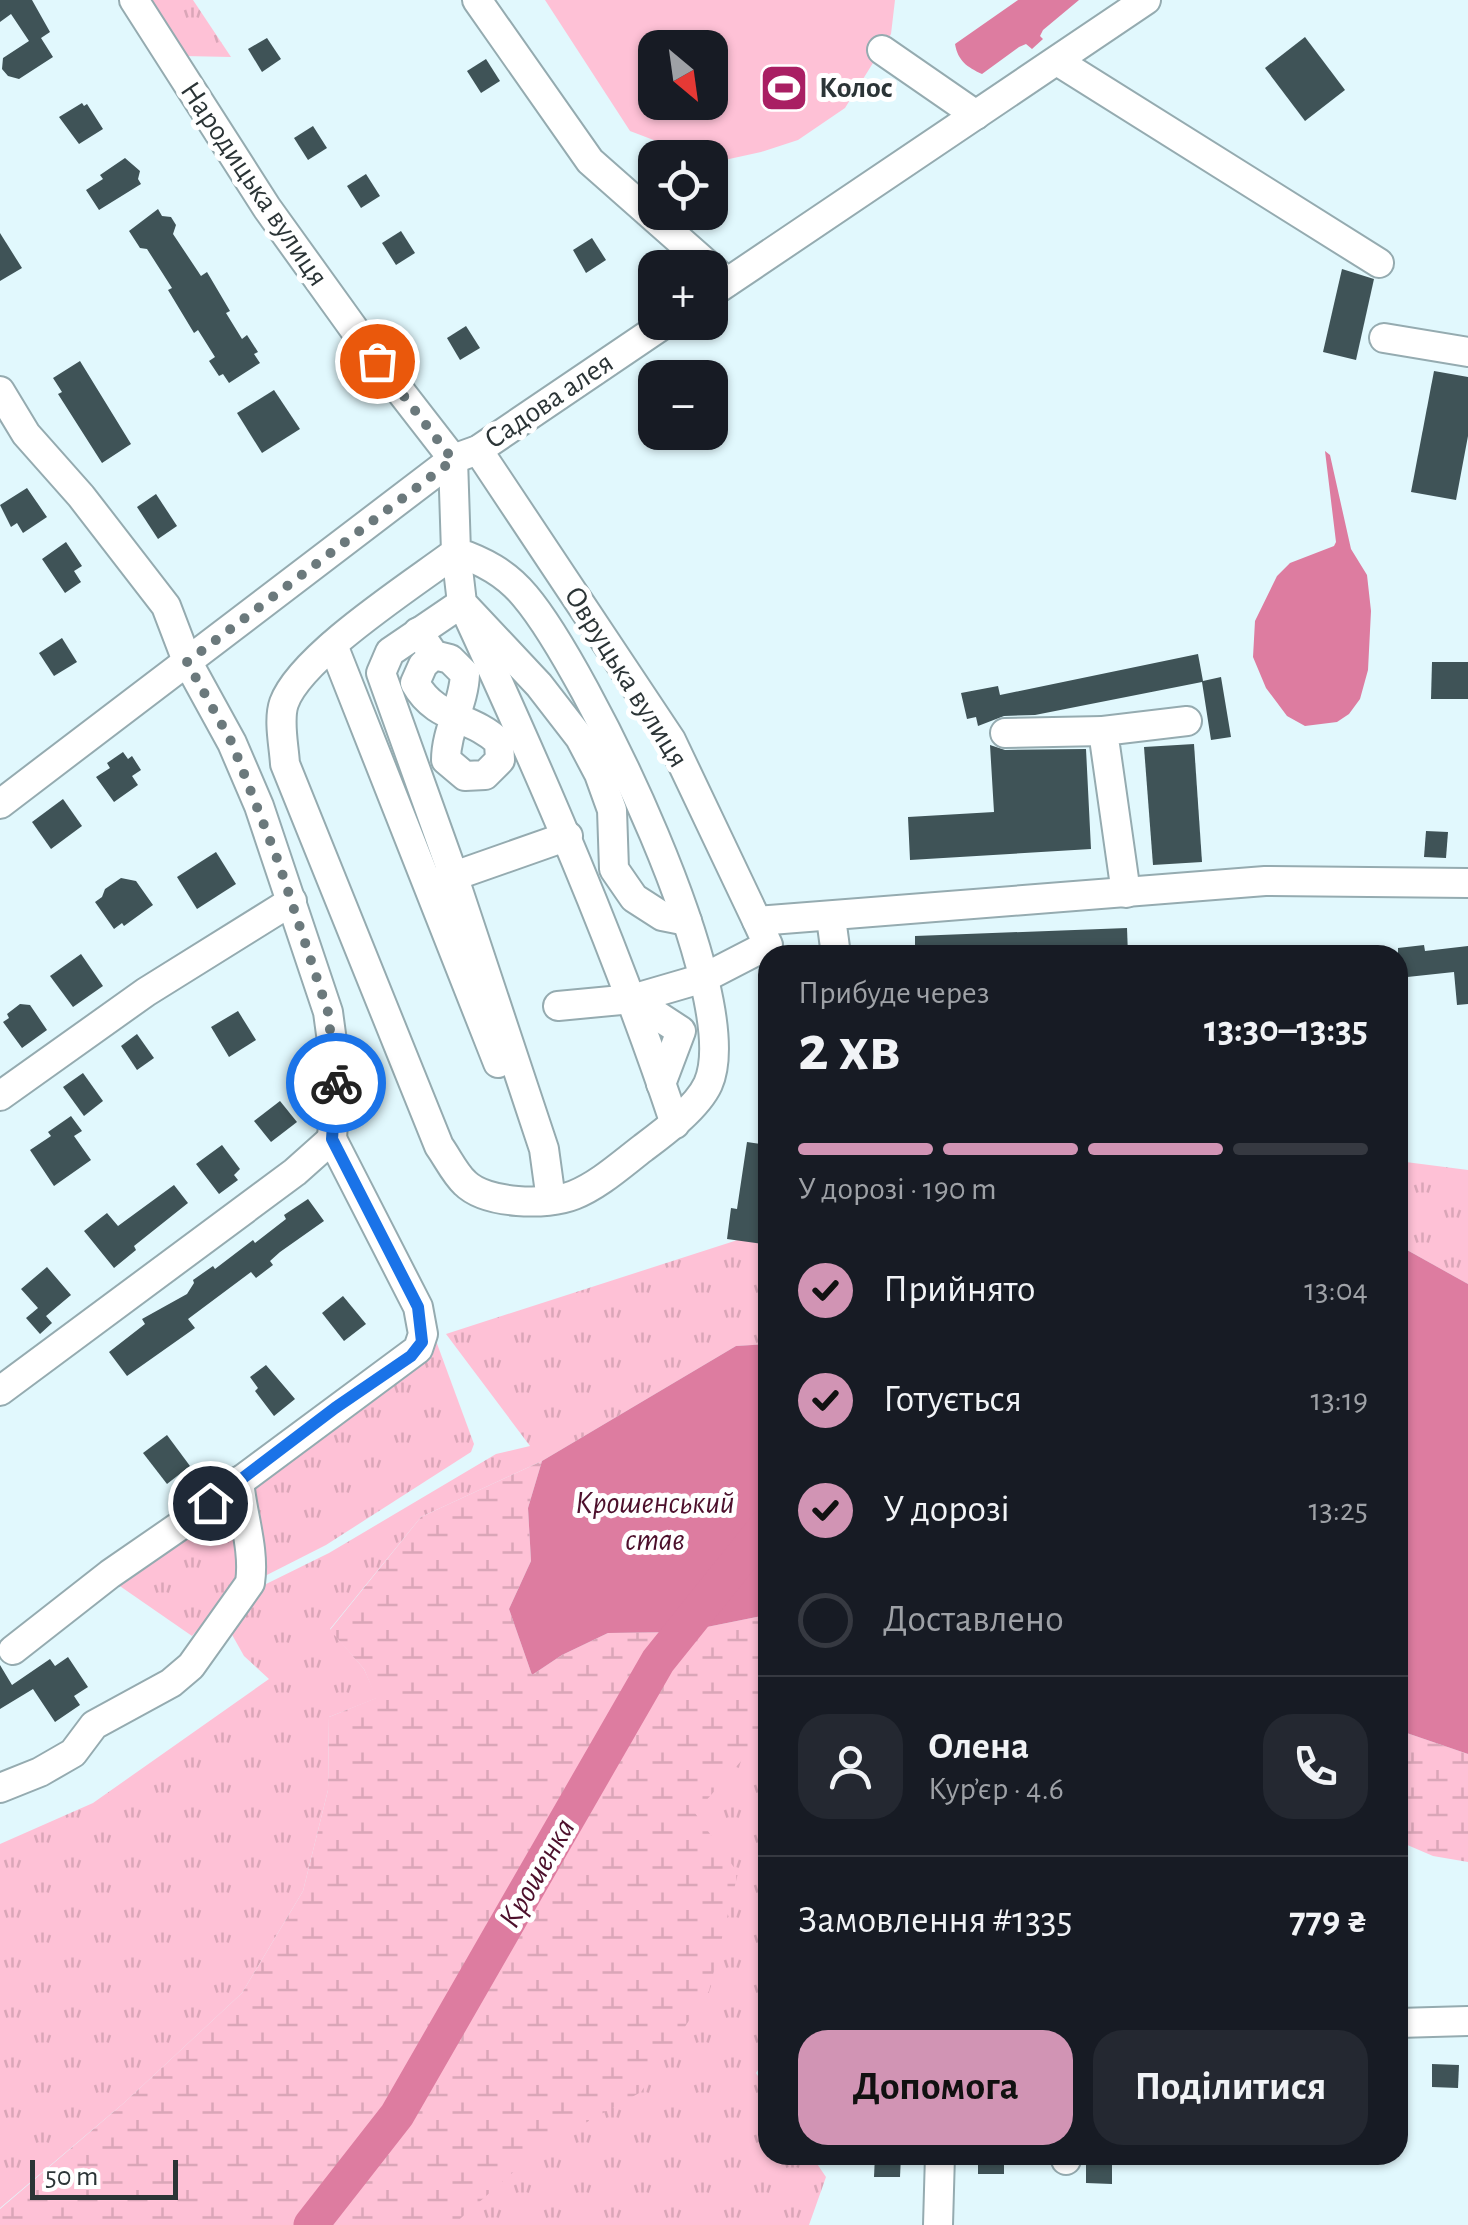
<!DOCTYPE html>
<html lang="uk">
<meta charset="utf-8">
<style>
body{margin:0;font-family:"Alegreya Sans",sans-serif;background:#242831;color:#f1f3f6;height:100vh;display:flex;flex-direction:column;font-size:38px;white-space:nowrap}
*{box-sizing:border-box;margin:0}
p{font-size:32px;color:#9ea1a6}
.icon{flex:none;width:55px;height:55px;fill:none;stroke:currentColor;stroke-width:2;stroke-linecap:round;stroke-linejoin:round}
.map{position:relative;flex:1;overflow:hidden}
.panel{position:absolute;left:758px;top:945px;width:650px;height:1220px;display:flex;flex-direction:column;background:#171b24;border-radius:30px;box-shadow:0 2px 8px #0004}
.panel>*{flex:none}
.needle{width:65px;rotate:151deg}
.controls{position:absolute;left:638px;top:30px;display:grid;gap:20px}
.controls a{display:grid;place-items:center;width:90px;height:90px;border-radius:20px;background:#171b24;box-shadow:0 2px 8px #0004;font-size:50px}
.scale{position:absolute;left:30px;bottom:25px;width:148px;box-sizing:border-box;padding-left:10px;border:5px solid #2b3436;border-top:0;font-size:28px;line-height:35px;white-space:nowrap;color:#2b3436;-webkit-text-stroke:8px #fff;paint-order:stroke}
.pin{position:absolute;display:grid;place-items:center;width:85px;height:85px;color:#fff;margin:-42px;border:5px solid #fff;border-radius:50%;box-shadow:0 2px 10px #0007}
.courier{position:absolute;display:grid;place-items:center;width:100px;height:100px;margin:-50px;border:8px solid #1a73e8;border-radius:50%;background:#fff;color:#222;box-shadow:0 2px 12px #0007}
.headline em{font-style:normal;font-weight:700}
.headline div{display:flex;flex-direction:column-reverse}
.headline{display:flex;align-items:center;justify-content:space-between;height:170px;padding:0 40px}
h1{font-size:65px;font-weight:700;line-height:75px}
.bar{display:grid;grid-template-columns:repeat(4,1fr);gap:15px 10px;align-content:center;height:120px;padding:0 40px}
.bar i{height:12px;border-radius:8px;background:#363941}
.bar .active{background:#d194b4}
.bar p{grid-column:span 4}
.line{display:flex;align-items:center;gap:25px;padding:0 40px;border-top:2px solid #363941}
.line div{flex:1}
.round{display:grid;place-items:center;flex:none;width:105px;height:105px;border-radius:30px;background:#242831}
ol{padding:0 40px;list-style:none}
li{display:flex;align-items:center;gap:30px;height:110px}
li p{margin-inline-start:auto}
li .icon{padding:10px;border-radius:50%;background:#d194b4;color:#111;stroke-width:4}
li:last-child{color:#9ea1a6}
li i{width:55px;height:55px;border:5px solid #363941;border-radius:50%}
.primary-button{display:flex;gap:20px;margin-top:auto;padding:20px 40px}
.primary-button a{flex:1;height:115px;border-radius:30px;background:#d194b4;color:#111;font-size:40px;font-weight:700;line-height:115px;text-align:center}
.primary-button a+a{background:#242831;color:#f1f3f6}
.map>svg:first-child{display:block}
.grass{fill:url(#grass-tufts)}
.wetland{fill:url(#wetland-marsh)}
.garden{fill:#fec1d6;fill-rule:evenodd}
.water{fill:#dd7ca0}
.lines{fill:none;stroke-linecap:round;stroke-linejoin:round}
.river{stroke:#dd7ca0;stroke-width:35}
.building{fill:#3f5357}
.minor-casing{stroke:#95abb0;stroke-width:32}
.minor{stroke:#fff;stroke-width:28}
.done{stroke:#6b797c;stroke-width:10;stroke-dasharray:0 18}
.route{stroke:#1a73e8;stroke-width:12}
.labels{text-anchor:middle;dominant-baseline:central;stroke-width:10;stroke-linejoin:round;paint-order:stroke}
.poi-label{font-size:30px;font-weight:bold;fill:#2b3436;stroke:#fff;text-anchor:start}
.street-label{font-size:30px;fill:#2b3436;stroke:#fff}
.water-label{font-size:32px;font-style:italic;fill:#4d102c;stroke:#fff}
</style>
<div class="map">
<svg width="1468" height="2225" viewBox="0 0 1468 2225">
<defs>
<pattern id="grass-tufts" width="24" height="20" patternUnits="userSpaceOnUse" patternTransform="scale(2.5)"><rect width="24" height="20" fill="#fec1d6"/><path d="M3 7l-1-3M5 7V3M7 7l1-3M15 17l-1-3M17 17v-4M19 17l1-3" fill="none" stroke="#daa6b8"/></pattern>
<pattern id="wetland-marsh" width="20" height="14" patternUnits="userSpaceOnUse" patternTransform="scale(2.5)"><rect width="20" height="14" fill="#fec1d6"/><path d="M1 5h8M5 5V1M11 12h8M15 12V8" fill="none" stroke="#daa6b8"/></pattern>
</defs>
<rect width="100%" height="100%" fill="#e1f8fd"/>
<!-- grass -->
<g class="grass">
<polygon points="150,0 193,0 231,57 184,56"/>
<polygon points="1398,1161 1468,1170 1468,1284 1407,1250 1398,1248"/>
<polygon points="767,1234 767,1344 736,1346 542,1461 421,1517 330,1629 364,1669 377,1698 329,1717 328,1790 303,1891 242,1993 125,2102 0,2208 0,1844 93,1803 269,1679 244,1656 226,1624 260,1587 329,1553 496,1454 530,1446 446,1334 750,1236"/>
<polygon points="432,1330 474,1444 471,1452 326,1545 257,1580 249,1507 255,1476"/>
<polygon points="229,1506 235,1522 240,1581 192,1636 114,1582"/>
<polygon points="767,1615 768,2055 756,2073 767,2090 768,2155 811,2155 826,2177 809,2225 311,2225"/>
</g>
<!-- wetland -->
<g class="wetland">
<polygon points="542,1461 528,1508 531,1561 509,1609 532,1675 562,1655 608,1633 682,1632 767,1615 767,1747 751,1750 695,1813 738,1873 709,1991 641,2092 542,2147 453,2225 0,2225 0,2209 125,2102 242,1993 303,1891 328,1790 329,1717 376,1698 364,1669 330,1630 421,1517"/>
<polygon points="1398,1730 1468,1754 1468,1862 1433,1856 1398,1841"/>
</g>
<!-- garden -->
<path class="garden" d="M545,0h350l-4,34 -46,74 -47,32 -37,12 -50,11 -1,-5 -12,-1 -68,-26zM655,48h55v54h-55z"/>
<!-- water -->
<g class="water">
<path d="M1018,0h61l-36,30 -3,6 3,3 -11,10 -6,-5 -7,3 -37,27c-15,-7 -24,-13 -27,-30z"/>
<polygon points="1325,451 1330,455 1351,549 1367,575 1371,611 1368,670 1360,699 1349,714 1337,722 1305,726 1287,716 1266,688 1253,657 1255,621 1277,576 1290,563 1334,546 1336,542"/>
<polygon points="1398,1248 1407,1250 1468,1284 1468,1754 1398,1730"/>
<polygon points="767,1344 767,1615 682,1632 608,1633 562,1655 532,1675 509,1609 531,1561 528,1508 542,1461 736,1346"/>
</g>
<g class="lines">
<!-- river -->
<polyline class="river" points="311,2225 397,2115 658,1661 768,1524"/>
</g>
<!-- building -->
<g class="building">
<polygon points="0,0 32,0 50,32 41,38 53,57 19,79 8,76 2,69 3,58 29,41 11,14 0,22"/>
<polygon points="1305,37 1345,90 1305,121 1265,68"/>
<polygon points="267,38 281,59 262,72 248,49"/>
<polygon points="486,59 500,81 481,93 467,71"/>
<polygon points="82,103 84,106 87,104 103,129 79,144 59,117"/>
<polygon points="313,126 327,148 308,160 294,138"/>
<polygon points="125,158 140,171 138,179 141,184 99,210 86,190 103,179 100,175"/>
<polygon points="366,174 380,196 361,208 347,186"/>
<polygon points="158,209 162,216 171,217 176,225 173,234 201,276 207,272 230,311 226,313 242,339 247,335 258,352 254,354 260,363 229,383 223,374 219,376 209,361 215,357 198,330 194,333 168,290 172,288 147,249 140,248 129,231"/>
<polygon points="401,231 415,253 396,265 382,243"/>
<polygon points="0,233 22,268 0,281"/>
<polygon points="592,238 606,260 586,273 573,250"/>
<polygon points="1342,269 1374,279 1356,360 1323,352"/>
<polygon points="466,326 480,348 460,360 447,338"/>
<polygon points="80,361 131,444 102,463 58,394 62,392 53,378"/>
<polygon points="1434,371 1468,377 1468,436 1456,500 1411,492"/>
<polygon points="274,390 300,429 262,453 237,413"/>
<polygon points="27,488 47,517 23,533 17,523 11,527 0,505"/>
<polygon points="156,494 177,526 158,539 137,507"/>
<polygon points="66,542 82,566 74,571 81,582 65,593 42,559"/>
<polygon points="62,638 77,662 54,676 39,653"/>
<polygon points="1198,654 1203,681 1221,677 1231,737 1211,740 1202,682 1035,715 1004,716 978,726 976,717 967,719 961,693 998,686 1000,695"/>
<polygon points="1432,662 1468,662 1468,699 1431,699"/>
<polygon points="1194,744 1202,862 1153,865 1144,747"/>
<polygon points="990,745 1005,750 1086,749 1091,849 910,860 908,817 994,812"/>
<polygon points="123,752 128,759 132,756 141,770 132,776 138,785 114,802 96,777 110,768 107,763"/>
<polygon points="63,799 82,826 51,849 32,822"/>
<polygon points="1426,831 1448,832 1446,858 1424,857"/>
<polygon points="216,852 236,884 197,909 177,877"/>
<polygon points="121,878 136,881 153,905 124,926 122,923 114,929 95,902 102,897 105,889"/>
<polygon points="1127,928 1128,955 915,955 915,936"/>
<polygon points="1424,945 1425,951 1468,946 1468,1004 1457,1005 1454,972 1398,978 1398,948"/>
<polygon points="81,954 103,986 73,1007 50,976"/>
<polygon points="20,1004 30,1005 47,1030 22,1048 3,1022 9,1018 7,1014"/>
<polygon points="238,1011 256,1040 229,1057 211,1027"/>
<polygon points="137,1034 154,1058 137,1070 121,1046"/>
<polygon points="83,1073 103,1101 84,1116 63,1087"/>
<polygon points="280,1101 297,1122 271,1142 254,1121"/>
<polygon points="71,1116 82,1131 74,1136 91,1160 54,1186 30,1150 51,1136 48,1132"/>
<polygon points="747,1142 768,1145 768,1242 763,1244 727,1239 731,1208 737,1209"/>
<polygon points="222,1145 240,1169 234,1175 238,1180 219,1194 196,1164"/>
<polygon points="174,1185 188,1203 134,1246 136,1250 114,1268 84,1231 107,1213 118,1226"/>
<polygon points="308,1199 324,1221 280,1252 270,1261 273,1265 256,1278 251,1272 188,1319 195,1328 127,1376 109,1352 145,1324 142,1319 187,1294 194,1283 193,1280 213,1266 215,1269 253,1240 255,1243 286,1219 284,1215"/>
<polygon points="47,1267 71,1295 46,1316 52,1323 40,1334 26,1318 38,1308 21,1289"/>
<polygon points="343,1296 366,1324 344,1341 322,1313"/>
<polygon points="266,1365 295,1399 274,1416 255,1391 258,1388 250,1377"/>
<polygon points="167,1435 190,1466 167,1484 143,1453"/>
<polygon points="68,1657 88,1687 74,1696 80,1705 55,1722 33,1689 0,1709 0,1665 12,1685 50,1659 55,1666"/>
<polygon points="1432,2064 1459,2065 1458,2088 1432,2087"/>
<polygon points="875,2155 901,2155 900,2177 874,2177"/>
<rect x="978" y="2155" width="26" height="19"/>
<polygon points="1086,2161 1112,2161 1112,2184 1086,2183"/>
</g>
<g class="lines">
<!-- minor casing -->
<g class="minor-casing">
<g id="minor">
<polyline points="134,0 267,208 377,361 453,459"/>
<polyline points="477,0 590,161 727,282"/>
<polyline points="882,50 976,115"/>
<polyline points="1057,61 1379,263"/>
<polyline points="710,294 1146,0"/>
<polyline points="1384,338 1468,352"/>
<polyline points="0,391 26,434 81,496 166,606 187,661 232,743 259,806 328,1012 336,1071 332,1139"/>
<polyline points="478,450 671,740 757,921 1265,881 1468,883"/>
<path d="M453,459l3,93c27,9 50,21 69,44 61,72 222,401 183,488 -11,24 -45,49 -65,64 -21,16 -44,37 -69,47 -27,11 -88,9 -109,-12 -10,-9 -18,-26 -26,-37l-154,-382c-1,-18 -7,-44 -1,-61 17,-47 128,-118 172,-151"/>
<polyline points="456,552 462,603 539,685 580,738 599,774 612,810 614,869 634,898 662,916 687,921"/>
<path d="M418,632l16,23 16,4 15,15c-1,30 -19,56 -19,86l19,16 20,-1 15,-15 -1,-18c-28,-27 -63,-21 -84,-59l8,-18 11,-10"/>
<polyline points="333,645 498,1063"/>
<polyline points="1005,733 1103,731"/>
<polyline points="0,804 453,459 478,450 667,322"/>
<polyline points="437,882 568,836"/>
<polyline points="1126,893 1103,731 1187,721"/>
<polyline points="831,918 836,955"/>
<polyline points="632,999 681,1031 661,1084"/>
<polyline points="558,1006 632,999 704,978 768,945 757,921"/>
<polyline points="0,1096 146,992 292,901"/>
<path d="M551,1200l-7,-51 -95,-286 -68,-190 9,-21 72,-49c79,171 153,341 213,521"/>
<polyline points="0,1391 295,1172 332,1139"/>
<polyline points="13,1650 110,1574 181,1525 418,1349 423,1334 418,1307 332,1139"/>
<path d="M0,1788l40,-16 33,-19 21,-28 77,-42 20,-17 59,-83c5,-33 -8,-69 -11,-102"/>
<polyline points="1398,2023 1468,2021"/>
<polyline points="1066,2160 1066,2155"/>
<polyline points="938,2225 940,2155"/>
</g>
</g>
<!-- minor -->
<use href="#minor" class="minor"/>
</g>
<g class="lines">
<!-- done -->
<polyline class="done" points="336,1083 328,1012 278,861 232,743 187,662 453,460 377,361"/>
<!-- route -->
<polyline class="route" points="210,1503 335,1408 411,1356 422,1342 418,1307 332,1139 336,1083"/>
</g>
<!-- icons -->
<defs>
<g id="stadium-square" transform="scale(2.5)"><rect x="-9" y="-9" width="18" height="18" rx="4" fill="#a91f63" stroke="#fff"/><path d="M0-5a6.5 5 0 1 0 0 10a6.5 5 0 1 0 0-10ZM-3.5-1.8h7v3.6h-7Z" fill="#fff"/></g>
</defs>
<g fill-rule="evenodd">
<use href="#stadium-square" x="784" y="88"/>
</g>
<g class="labels">
<!-- poi labels -->
<g class="poi-label">
<text x="819" y="88">Колос</text>
</g>
<!-- street labels -->
<g class="street-label">
<text transform="translate(254 184) rotate(56)">Народицька вулиця</text>
<text transform="translate(549 401) rotate(-34)">Садова алея</text>
<text transform="translate(626 677) rotate(58)">Овруцька вулиця</text>
</g>
<!-- water labels -->
<g class="water-label">
<text x="655" y="1503">Крошенський<tspan x="655" dy="37">став</tspan></text>
<text transform="translate(537 1873) rotate(-60)">Крошенка</text>
</g>
</g>
</svg>
<div class="controls">
<a><svg class="needle" viewBox="-14 -14 28 28"><path d="M0-13l5 13h-10z" fill="#e53935"/><path d="M0 13l5-13h-10z" fill="#9ea1a6"/></svg></a>
<a><svg class="icon" aria-label="locate" viewBox="0 0 24 24"><circle cx="12" cy="12" r="6"/><path d="M12 2v4M12 18v4M2 12h4M18 12h4"/></svg></a>
<a>+</a>
<a>−</a>
</div>
<div class="scale">50 m</div>
<div class="pin" style="left:377px;top:361px;background:#ea580c"><svg class="icon" aria-label="bag" viewBox="0 0 24 24"><path d="M5 8h14l-1 12H6zM9 8a3 3 0 0 1 6 0"/></svg></div>
<div class="pin" style="left:210px;top:1503px;background:#1f2937"><svg class="icon" aria-label="home" viewBox="0 0 24 24"><path d="M3 11l9-7 9 7M6 9v11h12V9"/></svg></div>
<div class="courier" style="left:336px;top:1083px"><svg class="icon" aria-label="bike" viewBox="0 0 24 24"><circle cx="6" cy="16" r="4"/><circle cx="18" cy="16" r="4"/><path d="M6 16l4-8h5l3 8M10 8l3 8H6M13 5h3"/></svg></div>
<section class="panel">
<div class="headline"><div><h1>2 хв</h1><p>Прибуде через</p></div><em>13:30–13:35</em></div>
<div class="bar"><i class="active"></i><i class="active"></i><i class="active"></i><i></i><p>У дорозі · 190 m</p></div>
<ol>
<li><svg class="icon" aria-label="check" viewBox="0 0 24 24"><path d="M5 12l5 5 9-10"/></svg>Прийнято<p>13:04</p></li>
<li><svg class="icon" aria-label="check" viewBox="0 0 24 24"><path d="M5 12l5 5 9-10"/></svg>Готується<p>13:19</p></li>
<li><svg class="icon" aria-label="check" viewBox="0 0 24 24"><path d="M5 12l5 5 9-10"/></svg>У дорозі<p>13:25</p></li>
<li><i></i>Доставлено</li>
</ol>
<div class="line" style="height:180px"><a class="round"><svg class="icon" aria-label="person" viewBox="0 0 24 24"><circle cx="12" cy="8" r="4"/><path d="M4 21q1-7 8-7t8 7"/></svg></a><div><b>Олена</b><p>Кур’єр · 4.6</p></div><a class="round"><svg class="icon" aria-label="phone" viewBox="0 0 24 24"><path d="M5 4h4l2 5-3 2q2 4 5 5l2-3 5 2v4C11 20 4 13 5 4z"/></svg></a></div>
<div class="line" style="height:130px"><div>Замовлення #1335</div><b>779 ₴</b></div>
<div class="primary-button"><a>Допомога</a><a>Поділитися</a></div>
</section>
</div>
